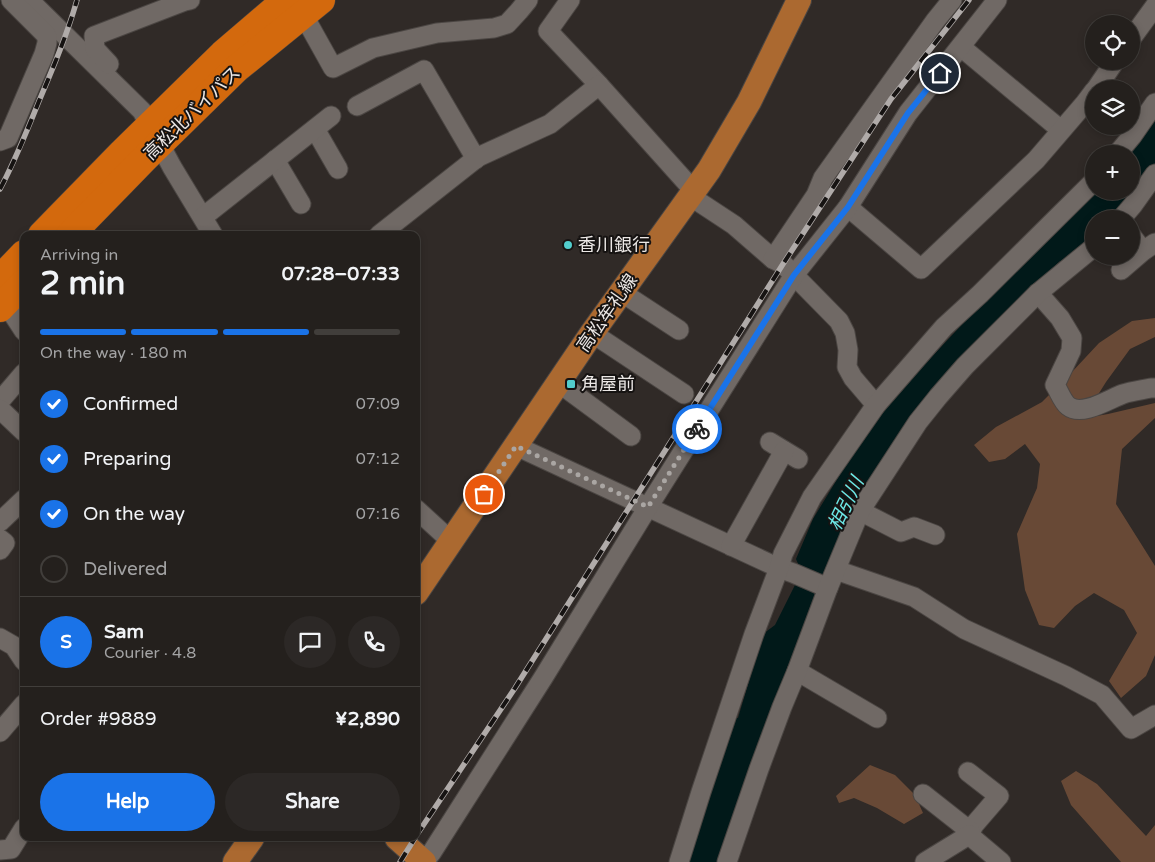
<!DOCTYPE html>
<meta charset="utf-8">
<style>
body{margin:0;font-family:"Varela Round","Noto Sans JP",sans-serif;background:#2c2826;color:#f1f3f6;height:100vh;display:flex;flex-direction:column;font-size:19px;white-space:nowrap}
*{box-sizing:border-box;margin:0}
p{font-size:16px;color:#a3a3a4}
.icon{flex:none;width:28px;height:28px;fill:none;stroke:currentColor;stroke-width:2;stroke-linecap:round;stroke-linejoin:round}
.map{position:relative;flex:1;overflow:hidden}
.side{position:absolute;left:20px;top:231px;width:400px;height:610px;display:flex;flex-direction:column;background:#24201d;border-radius:10px;box-shadow:0 2px 8px #0003,0 0 0 1px #413e3b}
.side>*{flex:none}
.buttons{position:absolute;left:1085px;top:15px;display:grid;gap:10px}
.buttons a{display:grid;place-items:center;width:55px;height:55px;border-radius:50%;background:#24201d;box-shadow:0 2px 8px #0003,0 0 0 1px #413e3b;font-size:25px}
.pin{position:absolute;display:grid;place-items:center;width:42px;height:42px;color:#fff;margin:-21px;border:2px solid #fff;border-radius:50%;box-shadow:0 1px 5px #0007}
.courier{position:absolute;display:grid;place-items:center;width:50px;height:50px;margin:-25px;border:4px solid #1a73e8;border-radius:50%;background:#fff;color:#222;box-shadow:0 1px 6px #0007}
.summary em{font-style:normal;font-weight:800}
.summary div{display:flex;flex-direction:column-reverse}
.summary{display:flex;align-items:center;justify-content:space-between;height:85px;padding:0 20px}
h1{font-size:32px;font-weight:800;line-height:38px}
.bar{display:grid;grid-template-columns:repeat(4,1fr);gap:8px 5px;align-content:center;height:60px;padding:0 20px}
.bar i{height:6px;border-radius:4px;background:#413e3b}
.bar .current{background:#1a73e8}
.bar p{grid-column:span 4}
.line{display:flex;align-items:center;gap:12px;padding:0 20px;border-top:1px solid #413e3b}
.line div{flex:1}
.round{display:grid;place-items:center;flex:none;width:52px;height:52px;border-radius:26px;background:#2c2826}
ol{padding:0 20px;list-style:none}
li{display:flex;align-items:center;gap:15px;height:55px}
li p{margin-inline-start:auto}
li .icon{padding:5px;border-radius:50%;background:#1a73e8;color:#fff;stroke-width:4}
li:last-child{color:#a3a3a4}
li i{width:28px;height:28px;border:2px solid #413e3b;border-radius:50%}
.cta{display:flex;gap:10px;margin-top:auto;padding:10px 20px}
.cta a{flex:1;height:58px;border-radius:30px;background:#1a73e8;color:#fff;font-size:20px;font-weight:800;line-height:58px;text-align:center}
.cta a+a{background:#2c2826;color:#f1f3f6}
.map>svg:first-child{display:block}
.green{fill:#684936}
.water{fill:#011919}
.lines{fill:none;stroke-linecap:round;stroke-linejoin:round}
.minor-casing{stroke:#4b4643;stroke-width:21}
.major-casing{stroke:#4b4643;stroke-width:26}
.highway-casing{stroke:#4b4643;stroke-width:29}
.minor{stroke:#706965;stroke-width:19}
.major{stroke:#ab6930;stroke-width:24}
.highway{stroke:#d3690d;stroke-width:28}
.rail-casing{stroke:#b0aba9;stroke-width:5.5}
.rail{stroke:#161312;stroke-width:4;stroke-dasharray:11;stroke-linecap:butt}
.done{stroke:#aaa6a3;stroke-width:5;stroke-dasharray:0 9}
.route{stroke:#1a73e8;stroke-width:6}
.poi-dot{fill:#52cdcc;stroke:#161312;stroke-width:2}
.labels{text-anchor:middle;dominant-baseline:central;stroke-width:4;stroke-linejoin:round;paint-order:stroke}
.street-label{font-size:18px;fill:#ece8e6;stroke:#161312}
.poi-label{font-size:18px;fill:#ece8e6;stroke:#161312;text-anchor:start}
.water-label{font-size:19px;font-style:italic;fill:#6de9e7;stroke:#161312}
</style>
<div class="map">
<svg width="1155" height="862" viewBox="0 0 1155 862">
<rect width="100%" height="100%" fill="#302a27"/>
<!-- green -->
<g class="green">
<polygon points="1155,318 1155,337 1130,349 1106,382 1096,398 1085,418 1108,414 1155,403 1155,418 1122,449 1116,504 1155,566 1155,655 1146,676 1121,698 1109,681 1137,633 1124,610 1094,593 1075,606 1054,628 1039,625 1025,590 1017,534 1037,488 1040,464 1025,444 1005,459 989,462 974,445 996,427 1042,402 1071,373 1099,343 1132,321"/>
<polygon points="870,765 895,775 915,795 923,813 904,824 877,808 854,798 839,803 836,796"/>
<polygon points="1076,771 1097,784 1146,836 1155,825 1155,862 1121,862 1071,805 1061,781"/>
</g>
<!-- water -->
<polygon class="water" points="1155,115 1155,166 1150,173 1109,219 1094,219 1094,235 1067,261 1060,261 1017,301 1015,306 876,478 721,862 684,862 733,718 738,718 763,634 775,625 797,581 799,566 796,559 813,519 861,440 883,409 1000,284 1094,191 1131,191 1131,154 1125,154"/>
<g class="lines">
<!-- minor casing -->
<g class="minor-casing">
<g id="minor">
<polyline points="29,0 142,111 172,167 213,235"/>
<polyline points="570,0 548,31 599,85"/>
<polyline points="301,16 309,25 333,68 373,48 437,33 494,28 507,24 519,11 528,0"/>
<polyline points="1131,39 1155,6"/>
<polyline points="961,47 1061,130"/>
<polyline points="109,64 95,49 94,36 185,1 190,0"/>
<polyline points="1096,89 1115,61"/>
<polyline points="357,106 424,70 476,159"/>
<polyline points="315,129 338,169"/>
<polyline points="0,141 8,138 44,54 47,43 47,36 11,0"/>
<polyline points="1117,154 1132,136 1155,103"/>
<polyline points="275,160 301,204"/>
<polyline points="690,196 734,225 773,259 783,264 839,321 845,333 848,350 847,367 853,378 876,405"/>
<polyline points="848,207 921,269 1036,160 1085,103 1094,91"/>
<polyline points="203,217 331,116"/>
<polyline points="1121,219 1133,205 1155,174"/>
<polyline points="379,235 478,157 550,124 599,85 694,191"/>
<polyline points="1131,235 1143,251"/>
<polyline points="773,259 816,195 823,178 935,21 952,0"/>
<polyline points="1121,270 1143,251 1155,243"/>
<polyline points="621,292 679,330"/>
<path d="M1038,293l22,25 12,20 -1,13 -16,34c4,6 7,16 13,21 14,11 41,-7 55,-12 9,-3 19,-4 28,-6h4"/>
<polyline points="5,302 24,331"/>
<polyline points="592,333 684,394"/>
<polyline points="559,383 631,436"/>
<polyline points="0,401 24,373"/>
<polyline points="0,409 24,432"/>
<polyline points="770,442 798,459"/>
<polyline points="516,446 779,568 793,573 828,588"/>
<polyline points="416,509 451,541"/>
<polyline points="860,511 901,532 914,527 935,535"/>
<polyline points="0,522 24,499"/>
<polyline points="0,539 5,543 0,550"/>
<polyline points="731,546 784,451"/>
<polyline points="836,570 914,597 964,629 1066,676 1102,695 1131,729 1155,715"/>
<polyline points="0,638 14,646 24,661"/>
<polyline points="797,671 877,718"/>
<polyline points="0,732 24,704"/>
<polyline points="968,772 999,796 974,825 969,835"/>
<polyline points="923,794 970,831"/>
<polyline points="0,850 11,849 24,828"/>
<polyline points="424,862 432,852 543,678 648,507 794,275 848,207 908,113 997,0"/>
<polyline points="679,862 701,792 754,634 779,568 783,554 812,497 876,405 944,327 980,294 1094,181"/>
<polyline points="727,862 759,769 782,707 797,671 828,588 860,511 918,422 938,397 965,366 1038,293 1094,247"/>
<polyline points="925,862 969,835 1001,862"/>
</g>
</g>
<!-- major casing -->
<g class="major-casing">
<g id="major">
<polyline points="416,593 592,333 709,170 749,102 799,0"/>
<polyline points="397,838 424,862"/>
<polyline points="235,862 252,838"/>
</g>
</g>
<!-- highway casing -->
<g class="highway-casing">
<g id="highway">
<polyline points="42,235 122,153 223,54 286,0"/>
<polyline points="70,235 145,158 236,69 321,0"/>
<polyline points="0,279 24,254"/>
<polyline points="0,308 24,283"/>
</g>
</g>
<!-- minor -->
<use href="#minor" class="minor"/>
<!-- major -->
<use href="#major" class="major"/>
<!-- highway -->
<use href="#highway" class="highway"/>
<!-- rail casing -->
<g class="rail-casing">
<g id="rail">
<path d="M0,189c15,-28 27,-58 39,-88 14,-33 28,-66 38,-101"/>
<polyline points="416,836 515,688 783,264 891,99 969,0"/>
<polyline points="400,862 415,838"/>
</g>
</g>
<!-- rail -->
<use href="#rail" class="rail"/>
</g>
<g class="lines">
<!-- done -->
<polyline class="done" points="484,494 516,446 648,507 697,429"/>
<!-- route -->
<polyline class="route" points="697,429 794,275 848,207 908,113 940,73"/>
</g>
<!-- markers -->
<g class="poi-dot">
<circle cx="568" cy="245" r="5"/>
<rect x="566" y="379" width="10" height="10" rx="2.5"/>
</g>
<g class="labels">
<!-- street labels -->
<g class="street-label">
<text transform="translate(192 113) rotate(-44)">高松北バイパス</text>
<text transform="translate(607 313) rotate(-55)">高松牟礼線</text>
</g>
<!-- poi labels -->
<g class="poi-label">
<text x="578" y="245">香川銀行</text>
<text x="581" y="384">角屋前</text>
</g>
<!-- water labels -->
<g class="water-label">
<text transform="translate(846 504) rotate(-64)">相引川</text>
</g>
</g>
</svg>
<div class="buttons">
<a><svg class="icon" aria-label="locate" viewBox="0 0 24 24"><circle cx="12" cy="12" r="6"/><path d="M12 2v4M12 18v4M2 12h4M18 12h4"/></svg></a>
<a><svg class="icon" aria-label="layers" viewBox="0 0 24 24"><path d="M12 4l9 5-9 5-9-5zM3 14l9 5 9-5"/></svg></a>
<a>+</a>
<a>−</a>
</div>
<div class="pin" style="left:484px;top:494px;background:#ea580c"><svg class="icon" aria-label="bag" viewBox="0 0 24 24"><path d="M5 8h14l-1 12H6zM9 8a3 3 0 0 1 6 0"/></svg></div>
<div class="pin" style="left:940px;top:73px;background:#1f2937"><svg class="icon" aria-label="home" viewBox="0 0 24 24"><path d="M3 11l9-7 9 7M6 9v11h12V9"/></svg></div>
<div class="courier" style="left:697px;top:429px"><svg class="icon" aria-label="bike" viewBox="0 0 24 24"><circle cx="6" cy="16" r="4"/><circle cx="18" cy="16" r="4"/><path d="M6 16l4-8h5l3 8M10 8l3 8H6M13 5h3"/></svg></div>
<section class="side">
<div class="summary"><div><h1>2 min</h1><p>Arriving in</p></div><em>07:28–07:33</em></div>
<div class="bar"><i class="current"></i><i class="current"></i><i class="current"></i><i></i><p>On the way · 180 m</p></div>
<ol>
<li><svg class="icon" aria-label="check" viewBox="0 0 24 24"><path d="M5 12l5 5 9-10"/></svg>Confirmed<p>07:09</p></li>
<li><svg class="icon" aria-label="check" viewBox="0 0 24 24"><path d="M5 12l5 5 9-10"/></svg>Preparing<p>07:12</p></li>
<li><svg class="icon" aria-label="check" viewBox="0 0 24 24"><path d="M5 12l5 5 9-10"/></svg>On the way<p>07:16</p></li>
<li><i></i>Delivered</li>
</ol>
<div class="line" style="height:90px"><b class="round" style="background:#1a73e8;color:#fff">S</b><div><b>Sam</b><p>Courier · 4.8</p></div><a class="round"><svg class="icon" aria-label="chat" viewBox="0 0 24 24"><path d="M4 5h16v11H9l-5 4z"/></svg></a><a class="round"><svg class="icon" aria-label="phone" viewBox="0 0 24 24"><path d="M5 4h4l2 5-3 2q2 4 5 5l2-3 5 2v4C11 20 4 13 5 4z"/></svg></a></div>
<div class="line" style="height:65px"><div>Order #9889</div><b>¥2,890</b></div>
<div class="cta"><a>Help</a><a>Share</a></div>
</section>
</div>
